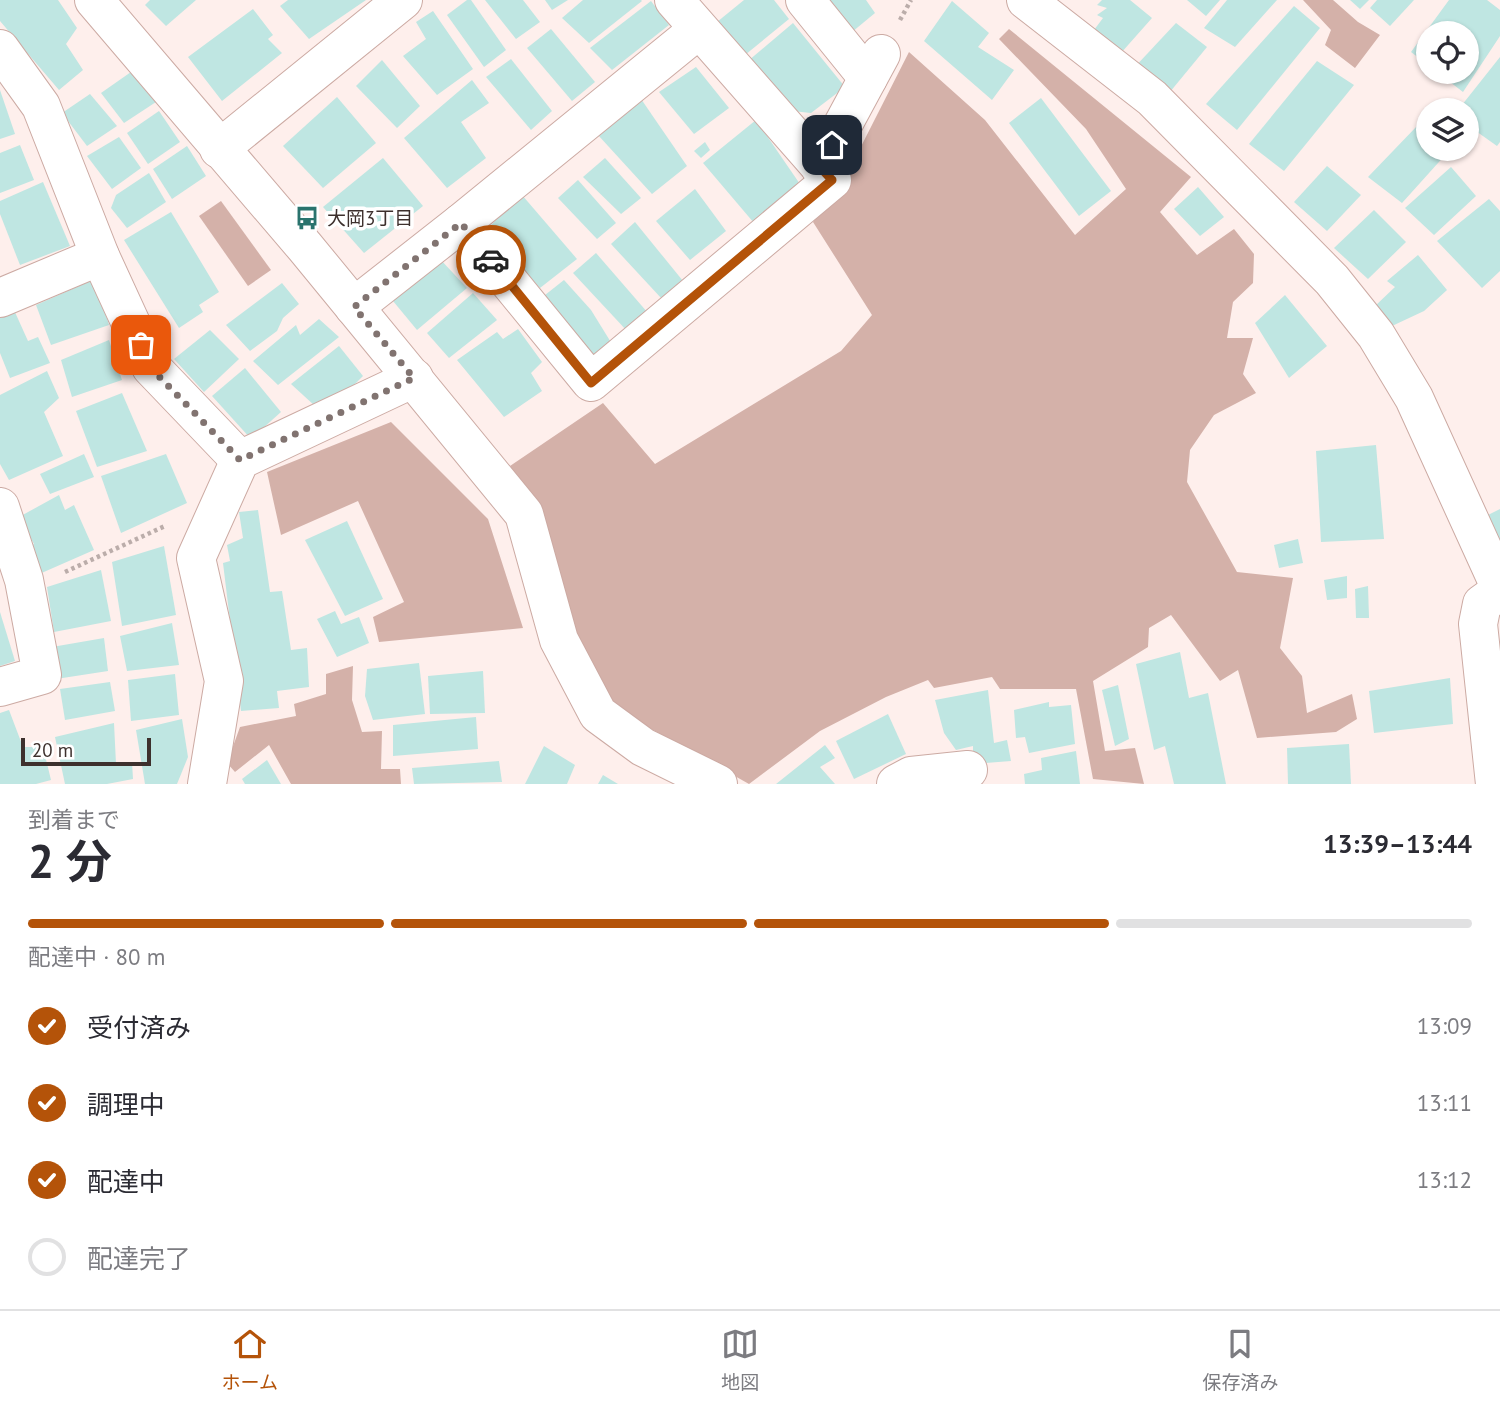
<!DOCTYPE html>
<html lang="ja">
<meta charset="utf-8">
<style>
body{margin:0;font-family:"PT Sans","Noto Sans JP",sans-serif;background:#f7f7f7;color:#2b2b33;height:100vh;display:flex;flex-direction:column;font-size:26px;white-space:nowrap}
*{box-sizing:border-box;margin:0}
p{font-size:23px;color:#7c7c81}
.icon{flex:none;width:38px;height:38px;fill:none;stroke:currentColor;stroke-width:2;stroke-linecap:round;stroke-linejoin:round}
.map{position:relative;height:784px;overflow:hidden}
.sheet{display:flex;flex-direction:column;background:#fff;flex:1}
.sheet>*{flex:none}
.buttons{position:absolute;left:1416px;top:21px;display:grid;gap:14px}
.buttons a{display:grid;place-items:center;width:63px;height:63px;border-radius:50%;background:#fff;box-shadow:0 2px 5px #0004;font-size:35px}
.scale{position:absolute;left:21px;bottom:18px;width:130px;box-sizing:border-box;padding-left:7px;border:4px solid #3d302d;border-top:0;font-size:19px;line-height:24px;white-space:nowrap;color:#3d302d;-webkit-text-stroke:5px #fff;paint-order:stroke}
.pin{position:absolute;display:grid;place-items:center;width:60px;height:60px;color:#fff;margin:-30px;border-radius:14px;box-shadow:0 4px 10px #0006}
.courier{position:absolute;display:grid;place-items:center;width:70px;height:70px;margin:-35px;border:5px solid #b45309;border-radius:50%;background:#fff;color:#222;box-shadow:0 2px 9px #0007}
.headline em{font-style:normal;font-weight:700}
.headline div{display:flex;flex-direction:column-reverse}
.headline{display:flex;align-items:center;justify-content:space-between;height:119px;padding:0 28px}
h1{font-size:46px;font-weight:700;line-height:52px}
.bar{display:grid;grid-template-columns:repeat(4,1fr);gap:10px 7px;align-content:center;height:84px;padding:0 28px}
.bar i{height:9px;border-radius:5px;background:#e1e1e2}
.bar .selected{background:#b45309}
.bar p{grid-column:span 4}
ol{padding:0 28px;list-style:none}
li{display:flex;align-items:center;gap:21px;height:77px}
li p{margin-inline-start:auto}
li .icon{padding:7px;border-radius:50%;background:#b45309;color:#fff;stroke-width:4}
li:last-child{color:#7c7c81}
li i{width:38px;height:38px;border:4px solid #e1e1e2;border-radius:50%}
.dock{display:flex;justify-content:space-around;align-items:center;height:98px;border-top:2px solid #e1e1e2;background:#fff;font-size:19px;color:#7c7c81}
.dock a{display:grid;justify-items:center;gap:4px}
.dock .selected{color:#b45309}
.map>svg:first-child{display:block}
.forest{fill:#d4b1a9}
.building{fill:#bfe6e2}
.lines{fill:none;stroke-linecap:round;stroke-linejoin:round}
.minor-casing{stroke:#ccaaa3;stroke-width:40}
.path{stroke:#bbadaa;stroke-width:4.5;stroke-dasharray:3.5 3.5;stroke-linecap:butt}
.minor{stroke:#fff;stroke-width:38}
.done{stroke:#817370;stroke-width:7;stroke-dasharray:0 12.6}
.route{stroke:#b45309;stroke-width:9}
.labels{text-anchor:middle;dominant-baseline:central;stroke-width:7;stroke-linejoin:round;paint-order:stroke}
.poi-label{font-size:19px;fill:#3d302d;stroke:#fff;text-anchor:start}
</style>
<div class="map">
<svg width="1500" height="784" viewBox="0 0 1500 784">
<rect width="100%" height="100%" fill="#feefec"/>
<!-- forest -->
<g class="forest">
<polygon points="1303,0 1333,0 1358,22 1380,35 1355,68 1325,45 1331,30"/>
<polygon points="1009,29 1191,177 1160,212 1197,255 1234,229 1254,254 1253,283 1233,302 1227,338 1253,338 1243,374 1256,393 1214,415 1190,450 1187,482 1237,572 1293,578 1280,648 1302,676 1307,713 1352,694 1357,719 1336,732 1257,738 1238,670 1220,681 1171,615 1149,628 1148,647 1093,681 1105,751 1135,748 1144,784 1093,779 1076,689 1000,689 992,677 934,688 928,680 886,697 820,731 749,784 609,705 570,630 536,504 510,466 603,403 655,464 841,351 872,315 813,222 843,182 909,52 985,120 1075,235 1126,189 1086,129 999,39"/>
<polygon points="221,201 271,270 248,286 199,216"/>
<polygon points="391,422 488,519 523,628 379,642 373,617 404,602 358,501 281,535 267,472"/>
<polygon points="353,666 352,700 362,732 382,731 381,769 400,769 401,784 291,784 269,745 235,772 227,763 240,727 296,716 294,704 326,694 326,674"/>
</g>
<!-- building -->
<g class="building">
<polygon points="0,0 58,0 77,28 66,44 83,70 59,90 0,21"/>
<polygon points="150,0 196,0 166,26 145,5"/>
<polygon points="288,0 366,0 309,39 280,6"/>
<polygon points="467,0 471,0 506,50 484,67 447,15"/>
<polygon points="485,0 523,0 540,22 516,39"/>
<polygon points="545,0 568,0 552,10"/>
<polygon points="583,0 641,0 642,1 589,43 562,18"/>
<polygon points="744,0 774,0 789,19 745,55 717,22"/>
<polygon points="813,0 866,0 875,13 846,37"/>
<polygon points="1102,0 1130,0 1152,18 1121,53 1094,30 1103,18 1097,15 1107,8 1097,5"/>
<polygon points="1187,0 1220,0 1206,16"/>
<polygon points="1227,0 1277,0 1235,47 1204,28"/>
<polygon points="1350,0 1369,0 1360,9"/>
<polygon points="1377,0 1414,0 1390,26 1370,8"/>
<polygon points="1449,0 1487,0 1500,10 1500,36 1463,92 1437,72 1466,72 1466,33 1428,33 1428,65 1411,52"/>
<polygon points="651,1 669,25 612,70 590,48"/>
<polygon points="952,1 989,33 978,47 1014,70 992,100 924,41"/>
<polygon points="1294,6 1320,28 1237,130 1206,104"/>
<polygon points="253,9 273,35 268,39 282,53 222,101 188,57"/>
<polygon points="433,11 473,69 437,95 403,56 426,39 416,22"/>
<polygon points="793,23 845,87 811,113 792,111 748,61"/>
<polygon points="1176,23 1207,47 1165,98 1132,70"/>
<polygon points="551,29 595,82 572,101 527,48"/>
<polygon points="1500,57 1500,142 1497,146 1466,124 1466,110 1458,110"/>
<polygon points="511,59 552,111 531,130 486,77"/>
<polygon points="382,60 420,106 397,128 356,86"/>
<polygon points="1317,61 1354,85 1284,171 1249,144"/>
<polygon points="696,67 729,108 694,134 659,92"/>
<polygon points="131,72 156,102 124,123 101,93"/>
<polygon points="472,80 489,103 461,122 486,158 447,188 404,138"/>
<polygon points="0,90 15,134 0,139"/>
<polygon points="90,94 117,126 87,146 62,113"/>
<polygon points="639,96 687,166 652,194 598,135"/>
<polygon points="337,97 376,143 323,188 283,146"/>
<polygon points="1041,98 1111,191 1079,216 1009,123"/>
<polygon points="159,111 180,142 148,164 127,133"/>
<polygon points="756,120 802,187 754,223 703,163"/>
<polygon points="1418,125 1428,135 1428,149 1442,149 1447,153 1402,203 1368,177"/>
<polygon points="119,137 141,168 112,189 87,156"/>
<polygon points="705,142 710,150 701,158 694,151"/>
<polygon points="20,145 34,180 0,193 0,153"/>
<polygon points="187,146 206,176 172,199 153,169"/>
<polygon points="383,158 423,206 364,253 323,207"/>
<polygon points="605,158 641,198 621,214 583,177"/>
<polygon points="1327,166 1361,195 1327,231 1294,202"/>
<polygon points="1451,167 1476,196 1434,235 1405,208"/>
<polygon points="149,173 166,202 127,228 111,208 116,195"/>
<polygon points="578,180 616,223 597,239 558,198"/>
<polygon points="43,182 70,246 20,265 0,214 0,201"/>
<polygon points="1198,187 1224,217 1200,236 1174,209"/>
<polygon points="695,189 726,231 690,260 656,221"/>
<polygon points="522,195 577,259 540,288 487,229"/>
<polygon points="1489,199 1500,211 1500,271 1482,288 1437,241"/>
<polygon points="1374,210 1406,242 1368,279 1334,248"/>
<polygon points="171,212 219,292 199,305 203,312 179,328 124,240"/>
<polygon points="635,222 683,281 662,299 611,244"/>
<polygon points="596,253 648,313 628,332 573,273"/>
<polygon points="1418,255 1447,290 1424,311 1392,326 1374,307 1395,287 1387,281"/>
<polygon points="440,259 467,288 417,330 393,301"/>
<polygon points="95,279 109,325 51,345 36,305"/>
<polygon points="564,280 591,310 612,344 593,361 540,299"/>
<polygon points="282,283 299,304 283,318 277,331 250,351 226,325"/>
<polygon points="473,293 497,320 449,358 427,333"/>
<polygon points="1285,295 1327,346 1289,378 1255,323"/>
<polygon points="14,310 28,341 38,337 50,363 10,378 0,353 0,316"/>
<polygon points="319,319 339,337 278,385 253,361 296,325 300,335"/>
<polygon points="518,329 542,362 531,373 542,391 504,417 457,360 497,332 503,339"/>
<polygon points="210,330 239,359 204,392 174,359"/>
<polygon points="109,340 122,380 72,397 61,360"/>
<polygon points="339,346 363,376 348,391 315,406 291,384"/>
<polygon points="245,368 281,412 251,439 212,396"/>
<polygon points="47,371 59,398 44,412 63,456 9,480 0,464 0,395"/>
<polygon points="122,393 147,451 97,467 76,411"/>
<polygon points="1376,445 1384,539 1321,542 1316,451"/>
<polygon points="84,454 94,477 50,494 40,474"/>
<polygon points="166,454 187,503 121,533 101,476"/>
<polygon points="59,495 65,510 74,505 94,550 37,575 25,549 34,544 19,517"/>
<polygon points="1500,509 1500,557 1484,517"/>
<polygon points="258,510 270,592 282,591 291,650 307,648 309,687 277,691 279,708 241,711 223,563 230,561 227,545 243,538 239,512"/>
<polygon points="347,521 383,599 345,616 305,540"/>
<polygon points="1298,539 1303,563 1279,568 1274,545"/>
<polygon points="164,546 176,615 122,626 112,562"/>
<polygon points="101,570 111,621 54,632 47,587"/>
<polygon points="1347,576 1347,598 1327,600 1324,580"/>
<polygon points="1368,586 1369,618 1356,618 1355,589"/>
<polygon points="335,611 341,624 359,617 369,643 337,657 317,619"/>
<polygon points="0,612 15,661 0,666"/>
<polygon points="172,623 179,665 127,671 120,636"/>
<polygon points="104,638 108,671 56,679 52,647"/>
<polygon points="1180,652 1189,698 1208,693 1226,784 1174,784 1165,746 1154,750 1136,664"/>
<polygon points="419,663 425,714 373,720 365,696 367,669"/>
<polygon points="483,671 485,713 430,714 428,676"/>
<polygon points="175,674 179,715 131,721 128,680"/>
<polygon points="1450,678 1453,724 1374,733 1369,691"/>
<polygon points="110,682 115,711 65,720 60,689"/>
<polygon points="1118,685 1129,739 1115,746 1102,690"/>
<polygon points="988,690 994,743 1007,740 1011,761 973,764 973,746 956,750 944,733 935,700"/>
<polygon points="1049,702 1049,707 1071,705 1075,744 1029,753 1025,737 1016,738 1014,710"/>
<polygon points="9,710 23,747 43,747 51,780 36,784 0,784 0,713"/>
<polygon points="888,714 906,754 854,779 836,741"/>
<polygon points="476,717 478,749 393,756 393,725"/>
<polygon points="182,719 188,757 177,784 145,784 136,730"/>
<polygon points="114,723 116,764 132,762 133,779 107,784 65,784 55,737"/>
<polygon points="1349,744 1351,784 1288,784 1287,748"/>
<polygon points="825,745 835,758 820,767 835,784 776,784"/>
<polygon points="544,746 575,765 567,784 525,784"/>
<polygon points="1076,751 1080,784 1025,784 1024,774 1042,770 1041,758"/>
<polygon points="267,760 281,784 245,784 242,779"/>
<polygon points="499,761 502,782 414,784 412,768"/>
<polygon points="603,775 618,784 598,784"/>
</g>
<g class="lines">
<!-- minor casing -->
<g class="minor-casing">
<g id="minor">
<polyline points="94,0 305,247 524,514 559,640 598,714 643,747 718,784"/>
<polyline points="674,0 832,180 591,382 461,223 698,30"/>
<polyline points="805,0 868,78"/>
<polyline points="1026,0 1152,98 1332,280 1376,335 1414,398 1500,587"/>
<polyline points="0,49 41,106 100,256 151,367 240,460"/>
<polyline points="219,149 403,0"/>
<polyline points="820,167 881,54"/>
<polyline points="0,298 100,256"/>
<polyline points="354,307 461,223"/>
<polyline points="0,507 24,580 42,675 0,687"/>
<polyline points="207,784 224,681 196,558 240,460 414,378"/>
<polyline points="896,784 911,776 968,770"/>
<polyline points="1495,784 1478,624 1482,604 1500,591"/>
</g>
</g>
<!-- path -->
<g class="path">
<polyline points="900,20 911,0"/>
<polyline points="65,572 165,526"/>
</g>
<!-- minor -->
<use href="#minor" class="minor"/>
</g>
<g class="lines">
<!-- done -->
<polyline class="done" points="141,345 151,368 240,460 414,378 354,307 461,223 491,260"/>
<!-- route -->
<polyline class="route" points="491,260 591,383 832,180 820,167 832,145"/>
</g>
<!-- icons -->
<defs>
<g id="bus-bare" transform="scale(1.89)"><path d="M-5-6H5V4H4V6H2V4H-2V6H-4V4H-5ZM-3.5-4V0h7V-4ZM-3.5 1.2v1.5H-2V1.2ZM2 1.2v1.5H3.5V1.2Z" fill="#2a736d" stroke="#fff" stroke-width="2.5" paint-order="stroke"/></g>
</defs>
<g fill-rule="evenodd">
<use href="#bus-bare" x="307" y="218"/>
</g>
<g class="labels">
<!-- poi labels -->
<g class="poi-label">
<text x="327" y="218">大岡3丁目</text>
</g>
</g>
</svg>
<div class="buttons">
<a><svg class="icon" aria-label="locate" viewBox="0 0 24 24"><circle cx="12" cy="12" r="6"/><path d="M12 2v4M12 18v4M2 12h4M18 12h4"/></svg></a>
<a><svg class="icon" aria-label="layers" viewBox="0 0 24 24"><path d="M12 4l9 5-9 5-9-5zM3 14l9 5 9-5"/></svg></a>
</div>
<div class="scale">20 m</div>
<div class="pin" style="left:141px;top:345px;background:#ea580c"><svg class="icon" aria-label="bag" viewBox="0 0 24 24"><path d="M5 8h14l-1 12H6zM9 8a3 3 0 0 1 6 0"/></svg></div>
<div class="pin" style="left:832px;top:145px;background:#1f2937"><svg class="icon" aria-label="home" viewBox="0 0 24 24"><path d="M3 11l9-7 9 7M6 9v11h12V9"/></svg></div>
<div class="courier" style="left:491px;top:260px"><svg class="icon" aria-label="car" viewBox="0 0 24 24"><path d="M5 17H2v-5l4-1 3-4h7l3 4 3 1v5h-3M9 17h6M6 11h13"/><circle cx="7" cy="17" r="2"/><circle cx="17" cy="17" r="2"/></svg></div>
</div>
<section class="sheet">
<div class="headline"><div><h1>2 分</h1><p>到着まで</p></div><em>13:39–13:44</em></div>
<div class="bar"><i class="selected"></i><i class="selected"></i><i class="selected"></i><i></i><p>配達中 · 80 m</p></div>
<ol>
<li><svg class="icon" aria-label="check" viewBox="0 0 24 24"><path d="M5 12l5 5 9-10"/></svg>受付済み<p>13:09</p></li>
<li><svg class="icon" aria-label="check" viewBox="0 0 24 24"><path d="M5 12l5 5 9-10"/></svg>調理中<p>13:11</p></li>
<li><svg class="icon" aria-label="check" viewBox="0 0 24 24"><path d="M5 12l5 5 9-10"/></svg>配達中<p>13:12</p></li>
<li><i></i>配達完了</li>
</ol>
</section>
<nav class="dock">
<a class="selected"><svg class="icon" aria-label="home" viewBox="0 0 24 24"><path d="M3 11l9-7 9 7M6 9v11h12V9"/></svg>ホーム</a>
<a><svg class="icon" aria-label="map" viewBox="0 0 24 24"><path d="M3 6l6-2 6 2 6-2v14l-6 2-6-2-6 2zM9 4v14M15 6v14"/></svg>地図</a>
<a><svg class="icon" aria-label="saved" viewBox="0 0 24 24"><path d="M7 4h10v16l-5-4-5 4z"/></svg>保存済み</a>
</nav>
